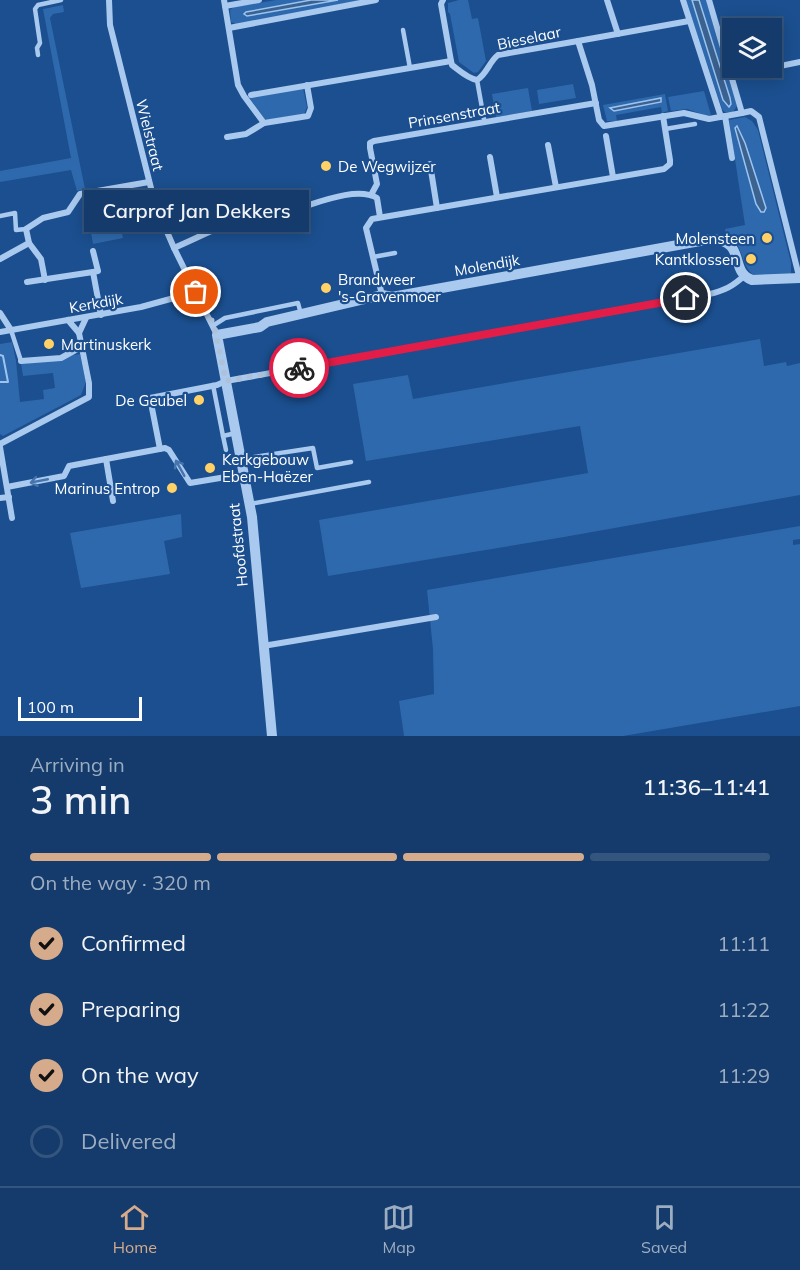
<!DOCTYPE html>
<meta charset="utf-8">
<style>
body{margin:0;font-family:Mulish,sans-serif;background:#214673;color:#f1f3f6;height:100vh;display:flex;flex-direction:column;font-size:22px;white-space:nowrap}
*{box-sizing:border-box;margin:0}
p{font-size:20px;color:#9dadc1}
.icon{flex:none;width:33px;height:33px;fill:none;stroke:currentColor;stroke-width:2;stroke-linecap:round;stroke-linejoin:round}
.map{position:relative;height:736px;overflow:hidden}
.drawer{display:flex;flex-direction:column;background:#143b6b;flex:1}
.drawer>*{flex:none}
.tools{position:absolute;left:722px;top:18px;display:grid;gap:12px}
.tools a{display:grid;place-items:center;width:60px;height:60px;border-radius:0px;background:#143b6b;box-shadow:0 3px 15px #0003,0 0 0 2px #33557e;font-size:30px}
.scale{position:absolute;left:18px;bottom:15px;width:124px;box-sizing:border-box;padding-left:6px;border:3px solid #fff;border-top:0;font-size:16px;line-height:21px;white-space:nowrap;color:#fff;-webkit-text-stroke:4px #1b4f8f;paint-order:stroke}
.pin{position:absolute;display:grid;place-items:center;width:51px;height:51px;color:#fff;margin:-26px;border:3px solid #fff;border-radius:50%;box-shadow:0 2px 6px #0007}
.courier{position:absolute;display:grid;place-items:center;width:60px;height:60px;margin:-30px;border:4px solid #e11d48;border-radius:50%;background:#fff;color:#222;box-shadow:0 2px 8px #0007}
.bubble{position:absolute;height:42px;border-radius:0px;background:#143b6b;box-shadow:0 3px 15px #0003,0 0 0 2px #33557e;font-size:20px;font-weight:600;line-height:42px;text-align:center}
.head em{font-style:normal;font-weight:600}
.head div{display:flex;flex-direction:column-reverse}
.head{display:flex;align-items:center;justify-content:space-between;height:102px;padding:0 30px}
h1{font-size:39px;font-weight:600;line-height:45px}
.bar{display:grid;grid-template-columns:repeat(4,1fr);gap:9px 6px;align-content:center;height:72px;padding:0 30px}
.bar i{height:8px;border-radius:4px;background:#33557e}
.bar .selected{background:#d6ab8b}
.bar p{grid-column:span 4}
ol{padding:0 30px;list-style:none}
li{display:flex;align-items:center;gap:18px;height:66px}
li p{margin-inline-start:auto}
li .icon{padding:6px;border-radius:50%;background:#d6ab8b;color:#111;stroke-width:4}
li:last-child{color:#9dadc1}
li i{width:33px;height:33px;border:3px solid #33557e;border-radius:50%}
.menu{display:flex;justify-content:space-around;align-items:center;height:84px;border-top:2px solid #33557e;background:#143b6b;font-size:16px;color:#9dadc1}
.menu a{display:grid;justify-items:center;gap:3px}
.menu .selected{color:#d6ab8b}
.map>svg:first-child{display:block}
.green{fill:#2e69ad;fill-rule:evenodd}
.water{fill:#3c6290;stroke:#9cc4f0;stroke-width:1.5}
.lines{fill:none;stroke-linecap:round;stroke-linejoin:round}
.stream{stroke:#9cc4f0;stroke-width:2}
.service{stroke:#a9c9ee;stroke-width:4.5}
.minor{stroke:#a9c9ee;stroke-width:6}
.tertiary{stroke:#a9c9ee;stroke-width:10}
.oneway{stroke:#4674ac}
.done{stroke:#afc1d8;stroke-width:6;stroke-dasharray:0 10.8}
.route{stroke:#e11d48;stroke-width:8}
.poi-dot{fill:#ffd166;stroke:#1b4f8f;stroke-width:2}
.labels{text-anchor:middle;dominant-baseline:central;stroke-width:4.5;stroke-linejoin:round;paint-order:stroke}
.street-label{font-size:15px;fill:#fff;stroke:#1b4f8f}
.poi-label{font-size:15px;fill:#fff;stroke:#1b4f8f;text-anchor:start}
</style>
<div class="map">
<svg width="800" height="736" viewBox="0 0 800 736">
<rect width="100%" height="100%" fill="#1b4f8f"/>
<!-- green -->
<g class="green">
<polygon points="276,0 311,0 246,12 247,16 338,0 371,0 236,24 231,22 230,10 234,7"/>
<polygon points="459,0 468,0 472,19 478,18 486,61 478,72 474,73 459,62 450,14 448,12 448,3"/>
<polygon points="686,0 692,0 723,100 731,104 699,0 706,0 737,106 733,112 725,112 722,109"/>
<polygon points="63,5 64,12 53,14 50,18 85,189 77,191 71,170 0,182 0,171 71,158 43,9"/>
<polygon points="573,84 576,98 539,104 537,90"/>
<polygon points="303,88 307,107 304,114 267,120 265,119 249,97"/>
<polygon points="528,88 532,111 496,117 492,94"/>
<polygon points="704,91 711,115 707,116 687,109 671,111 668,97"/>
<path d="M665,94l3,17 -6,2 -1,-6 -45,8 1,6h-10l-4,-16zM659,99h2v3l-47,9 -4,-3z"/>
<path d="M745,117l7,4 6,9 33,133v11l-36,2c-16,-10 -10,-33 -29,-41l-1,-6 20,-4 -16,-105z"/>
<polygon points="118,215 123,238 93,244 89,221"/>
<polygon points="760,339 764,366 786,362 787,366 800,363 800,495 564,537 328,576 319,520 588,473 580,426 366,461 353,384 408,375 413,399"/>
<polygon points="12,342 16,361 20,402 44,399 43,390 55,388 53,373 23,376 21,363 80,354 86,382 81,395 3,436 0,434 0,344"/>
<polygon points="181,514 182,537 164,541 170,574 81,588 70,533"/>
<polygon points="800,526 800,539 793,540 793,545 800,544 800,706 623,736 404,736 399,701 434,694 433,649 427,590"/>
</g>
<!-- water -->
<g class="water">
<polygon points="311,0 338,0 247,16 244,14 246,12"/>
<polygon points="692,0 699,0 730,98 731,104 729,107 723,100"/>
<polygon points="661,98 661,102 614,111 610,108"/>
<polygon points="737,126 745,143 766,208 764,212 761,212 756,204 735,128"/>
</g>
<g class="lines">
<!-- stream -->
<polyline class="stream" points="0,355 3,356 8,382 0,382"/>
<!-- service -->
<g class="service">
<polyline points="403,30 410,68"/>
<polyline points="38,55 37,48 40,43 35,9 38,5 61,0"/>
<polyline points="477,80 484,119"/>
<polyline points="665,129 695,124"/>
<polyline points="0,216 15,213 16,230 26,229"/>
<polyline points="373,257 395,253"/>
<polyline points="214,325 225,318 298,303 301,314"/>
<polyline points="11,330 21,361"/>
<polyline points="213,385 223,436"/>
<polyline points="226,450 223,436 236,433"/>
<polyline points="241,459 313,448 317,468 351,462"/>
<polyline points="250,504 369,482"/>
</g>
<!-- minor -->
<g class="minor">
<polyline points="109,0 110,25 155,204 174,248 217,335"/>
<polyline points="224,0 238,85 244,96 264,123 308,116 311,108 307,85"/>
<polyline points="443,0 441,4 451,61"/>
<polyline points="607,0 618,34"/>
<polyline points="683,0 721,117"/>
<polyline points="709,0 742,113 751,111 759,117 800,280"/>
<polyline points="225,6 259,0"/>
<polyline points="229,28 376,0"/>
<polyline points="578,41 689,21"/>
<polyline points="731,76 800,62"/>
<path d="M251,95l200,-34 1,4c8,6 15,13 25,15 10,-6 12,-18 21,-25l80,-14 14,44 7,35 5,6 80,-13 25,6 33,-6"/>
<polyline points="725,116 732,158"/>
<polyline points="606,136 613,177"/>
<polyline points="227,137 246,134 264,123"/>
<polyline points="548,145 556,187"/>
<polyline points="490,157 497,197"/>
<polyline points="430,164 437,208"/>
<polyline points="371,195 377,184 370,148 370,143 374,141 596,103"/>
<polyline points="29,243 41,259 45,280"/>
<path d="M174,248c21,-9 42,-20 64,-28 18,-7 39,-6 58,-11 21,-6 61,-23 81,-11l3,19"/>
<polyline points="93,251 98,271 93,272 101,315"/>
<polyline points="0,259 29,243 26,229 43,218 68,212 80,194 149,182"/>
<polyline points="27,282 93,272"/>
<polyline points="382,295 366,228 372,219 664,169 670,164 670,160 663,116"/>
<polyline points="0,313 11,330"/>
<polyline points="0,332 141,307 196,292"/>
<polyline points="79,333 86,318"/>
<polyline points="21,361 61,358 81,347"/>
<polyline points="0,444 89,397 89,383 79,333 68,320"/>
<polyline points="0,447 12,518"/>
<path d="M160,449l-10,-51 67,-13 9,-4 483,-87c15,-3 24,-8 35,-18"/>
<polyline points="7,487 64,476 69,466 106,459"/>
<polyline points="0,498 9,497"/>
<polyline points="113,501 106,459 165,448 169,450 190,483 244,474"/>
<polyline points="263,646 436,617"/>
</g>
<!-- tertiary -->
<path class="tertiary" d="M272,736l-20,-219 -35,-182 43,-8 7,-5 115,-27 10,2 319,-58c37,2 17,32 41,41l48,-2"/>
</g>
<!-- one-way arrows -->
<defs><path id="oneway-shaft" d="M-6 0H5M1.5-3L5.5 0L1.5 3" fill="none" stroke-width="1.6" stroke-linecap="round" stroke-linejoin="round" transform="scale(1.5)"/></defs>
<g class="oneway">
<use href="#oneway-shaft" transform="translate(180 468) rotate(-119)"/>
<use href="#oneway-shaft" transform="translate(39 481) rotate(169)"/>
</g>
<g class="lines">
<!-- done -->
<polyline class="done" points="196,292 214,325 226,381 299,368"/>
<!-- route -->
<polyline class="route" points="299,368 686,298"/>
</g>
<!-- markers -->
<g class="poi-dot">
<circle cx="326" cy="166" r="6"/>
<circle cx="767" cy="238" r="6"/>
<circle cx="751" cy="259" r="6"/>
<circle cx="326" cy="288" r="6"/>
<circle cx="49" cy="344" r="6"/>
<circle cx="199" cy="400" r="6"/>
<circle cx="210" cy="468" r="6"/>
<circle cx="172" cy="488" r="6"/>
</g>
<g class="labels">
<!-- street labels -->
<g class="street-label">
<text transform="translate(529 38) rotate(-12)">Bieselaar</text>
<text transform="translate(454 115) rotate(-10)">Prinsenstraat</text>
<text transform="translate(150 135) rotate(76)">Wielstraat</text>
<text transform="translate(487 265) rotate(-10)">Molendijk</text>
<text transform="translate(96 303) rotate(-10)">Kerkdijk</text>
<text transform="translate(238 545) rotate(-96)">Hoofdstraat</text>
</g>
<!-- poi labels -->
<g class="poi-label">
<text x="338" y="166">De Wegwijzer</text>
<text x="755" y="238" text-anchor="end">Molensteen</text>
<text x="739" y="259" text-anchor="end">Kantklossen</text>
<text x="338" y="279">Brandweer<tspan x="338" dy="17">'s-Gravenmoer</tspan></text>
<text x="61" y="344">Martinuskerk</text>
<text x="187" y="400" text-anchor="end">De Geubel</text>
<text x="222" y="459">Kerkgebouw<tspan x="222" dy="17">Eben-Haëzer</tspan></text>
<text x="160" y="488" text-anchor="end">Marinus Entrop</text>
</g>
</g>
</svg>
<div class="tools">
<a><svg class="icon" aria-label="layers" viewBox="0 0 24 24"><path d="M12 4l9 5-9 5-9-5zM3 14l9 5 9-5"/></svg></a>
</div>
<div class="scale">100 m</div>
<div class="pin" style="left:196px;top:292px;background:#ea580c"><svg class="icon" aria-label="bag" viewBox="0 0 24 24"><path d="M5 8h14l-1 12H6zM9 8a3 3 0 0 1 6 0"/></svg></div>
<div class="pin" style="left:686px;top:298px;background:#1f2937"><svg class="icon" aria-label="home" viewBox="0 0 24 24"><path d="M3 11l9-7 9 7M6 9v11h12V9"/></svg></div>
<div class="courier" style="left:299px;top:368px"><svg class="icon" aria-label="bike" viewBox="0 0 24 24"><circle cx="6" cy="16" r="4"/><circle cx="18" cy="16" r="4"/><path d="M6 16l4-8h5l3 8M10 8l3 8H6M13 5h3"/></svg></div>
<div class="bubble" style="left:84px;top:190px;width:225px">Carprof Jan Dekkers</div>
</div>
<section class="drawer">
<div class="head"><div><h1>3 min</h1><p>Arriving in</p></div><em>11:36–11:41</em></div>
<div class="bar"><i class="selected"></i><i class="selected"></i><i class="selected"></i><i></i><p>On the way · 320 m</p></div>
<ol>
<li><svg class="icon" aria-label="check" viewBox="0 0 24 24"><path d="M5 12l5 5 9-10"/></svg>Confirmed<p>11:11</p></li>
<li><svg class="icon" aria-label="check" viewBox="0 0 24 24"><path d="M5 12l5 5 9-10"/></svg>Preparing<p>11:22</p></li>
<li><svg class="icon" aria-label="check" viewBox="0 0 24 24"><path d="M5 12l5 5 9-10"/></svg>On the way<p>11:29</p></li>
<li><i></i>Delivered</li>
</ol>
</section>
<nav class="menu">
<a class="selected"><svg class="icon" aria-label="home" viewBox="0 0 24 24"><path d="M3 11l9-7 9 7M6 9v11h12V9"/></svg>Home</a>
<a><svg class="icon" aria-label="map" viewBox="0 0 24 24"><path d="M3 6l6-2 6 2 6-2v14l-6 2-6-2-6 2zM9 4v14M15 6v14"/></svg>Map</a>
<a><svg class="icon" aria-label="saved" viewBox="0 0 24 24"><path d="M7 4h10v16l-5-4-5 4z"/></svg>Saved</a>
</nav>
